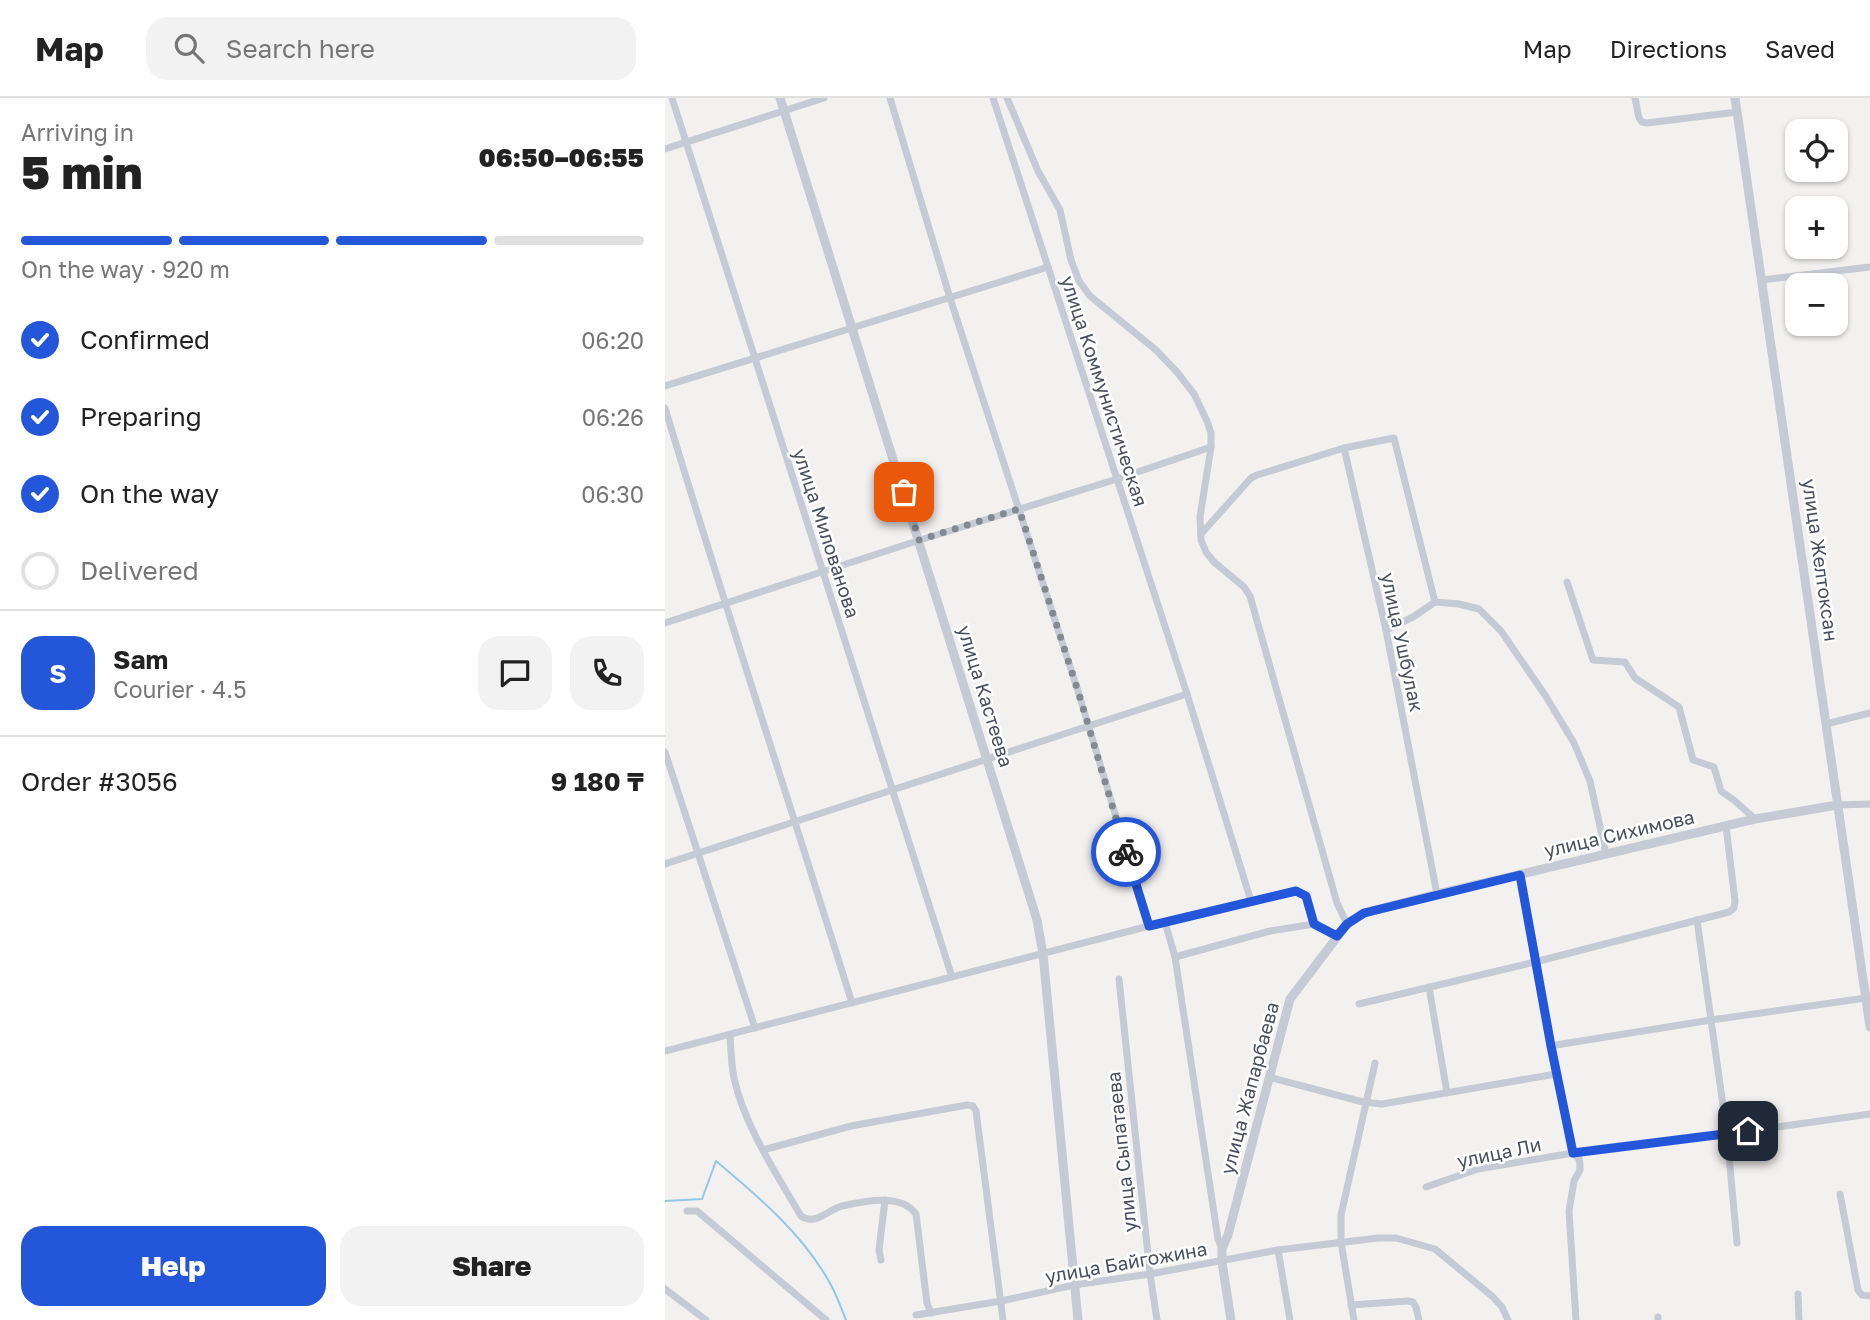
<!DOCTYPE html>
<meta charset="utf-8">
<style>
body{margin:0;font-family:"Golos Text",sans-serif;background:#f2f2f2;color:#222;height:100vh;display:flex;flex-direction:column;font-size:26px;white-space:nowrap}
*{box-sizing:border-box;margin:0}
p{font-size:23px;color:#767676}
.icon{flex:none;width:38px;height:38px;fill:none;stroke:currentColor;stroke-width:2;stroke-linecap:round;stroke-linejoin:round}
.map{position:relative;flex:1;overflow:hidden}
.panel{display:flex;flex-direction:column;background:#fff;width:665px}
.panel>*{flex:none}
.fabs{position:absolute;left:1120px;top:21px;display:grid;gap:14px}
.fabs a{display:grid;place-items:center;width:63px;height:63px;border-radius:14px;background:#fff;box-shadow:0 2px 5px #0004;font-size:35px}
.pin{position:absolute;display:grid;place-items:center;width:60px;height:60px;color:#fff;margin:-30px;border-radius:14px;box-shadow:0 4px 10px #0006}
.courier{position:absolute;display:grid;place-items:center;width:70px;height:70px;margin:-35px;border:5px solid #2456d9;border-radius:50%;background:#fff;color:#222;box-shadow:0 2px 9px #0007}
.summary em{font-style:normal;font-weight:800}
.summary div{display:flex;flex-direction:column-reverse}
.summary{display:flex;align-items:center;justify-content:space-between;height:119px;padding:0 21px}
h1{font-size:46px;font-weight:800;line-height:52px}
.bar{display:grid;grid-template-columns:repeat(4,1fr);gap:10px 7px;align-content:center;height:84px;padding:0 21px}
.bar i{height:9px;border-radius:5px;background:#e0e0e0}
.bar .active{background:#2456d9}
.bar p{grid-column:span 4}
.line{display:flex;align-items:center;gap:18px;padding:0 21px;border-top:2px solid #e0e0e0}
.line div{flex:1}
.round{display:grid;place-items:center;flex:none;width:74px;height:74px;border-radius:21px;background:#f2f2f2}
ol{padding:0 21px;list-style:none}
li{display:flex;align-items:center;gap:21px;height:77px}
li p{margin-inline-start:auto}
li .icon{padding:7px;border-radius:50%;background:#2456d9;color:#fff;stroke-width:4}
li:last-child{color:#767676}
li i{width:38px;height:38px;border:4px solid #e0e0e0;border-radius:50%}
.action{display:flex;gap:14px;margin-top:auto;padding:14px 21px}
.action a{flex:1;height:80px;border-radius:21px;background:#2456d9;color:#fff;font-size:28px;font-weight:800;line-height:80px;text-align:center}
.action a+a{background:#f2f2f2;color:#222}
header{display:flex;align-items:center;gap:42px;box-sizing:border-box;height:98px;padding:0 35px;background:#fff;border-bottom:2px solid #e0e0e0}
header strong{font-size:33px}
nav{display:flex;gap:38px;margin-inline-start:auto;font-size:24px}
.search{width:490px;height:63px;background:#f2f2f2;display:flex;align-items:center;gap:18px;box-sizing:border-box;padding:0 24px;border-radius:21px;color:#767676;font-size:26px}
main{display:flex;flex:1;min-height:0}
.map>svg:first-child{display:block}
.lines{fill:none;stroke-linecap:round;stroke-linejoin:round}
.stream{stroke:#92c7e7;stroke-width:2}
.minor{stroke:#c5cad4;stroke-width:7}
.tertiary{stroke:#c5cad4;stroke-width:9}
.done{stroke:#848890;stroke-width:7;stroke-dasharray:0 12.6}
.route{stroke:#2456d9;stroke-width:9}
.labels{text-anchor:middle;dominant-baseline:central;stroke-width:5;stroke-linejoin:round;paint-order:stroke}
.street-label{font-size:19px;fill:#49505d;stroke:#fff}
</style>
<header>
<strong>Map</strong>
<div class="search"><svg class="icon" aria-label="search" viewBox="0 0 24 24"><circle cx="10" cy="10" r="6"/><path d="M15 15l6 6"/></svg>Search here</div>
<nav><a>Map</a><a>Directions</a><a>Saved</a></nav>
</header>
<main>
<section class="panel">
<div class="summary"><div><h1>5 min</h1><p>Arriving in</p></div><em>06:50–06:55</em></div>
<div class="bar"><i class="active"></i><i class="active"></i><i class="active"></i><i></i><p>On the way · 920 m</p></div>
<ol>
<li><svg class="icon" aria-label="check" viewBox="0 0 24 24"><path d="M5 12l5 5 9-10"/></svg>Confirmed<p>06:20</p></li>
<li><svg class="icon" aria-label="check" viewBox="0 0 24 24"><path d="M5 12l5 5 9-10"/></svg>Preparing<p>06:26</p></li>
<li><svg class="icon" aria-label="check" viewBox="0 0 24 24"><path d="M5 12l5 5 9-10"/></svg>On the way<p>06:30</p></li>
<li><i></i>Delivered</li>
</ol>
<div class="line" style="height:126px"><b class="round" style="background:#2456d9;color:#fff">S</b><div><b>Sam</b><p>Courier · 4.5</p></div><a class="round"><svg class="icon" aria-label="chat" viewBox="0 0 24 24"><path d="M4 5h16v11H9l-5 4z"/></svg></a><a class="round"><svg class="icon" aria-label="phone" viewBox="0 0 24 24"><path d="M5 4h4l2 5-3 2q2 4 5 5l2-3 5 2v4C11 20 4 13 5 4z"/></svg></a></div>
<div class="line" style="height:91px"><div>Order #3056</div><b>9 180 ₸</b></div>
<div class="action"><a>Help</a><a>Share</a></div>
</section>
<div class="map">
<svg width="1205" height="1222" viewBox="0 0 1205 1222">
<rect width="100%" height="100%" fill="#f3f1f0"/>
<g class="lines">
<!-- stream -->
<path class="stream" d="M0,1103l37,-2 14,-38c43,36 88,74 115,124 6,11 10,23 15,35"/>
<!-- minor -->
<g class="minor">
<polyline points="7,0 287,879"/>
<polyline points="225,0 285,200 413,593 484,828"/>
<polyline points="328,0 522,596 586,803"/>
<polyline points="342,0 373,73 395,112 406,162 414,183 425,198 491,252 512,274 529,296 542,323 546,335 546,349 535,419 536,442 541,454 549,464 579,489 585,498 672,805 682,826"/>
<polyline points="970,0 974,20 977,24 982,25 1072,14"/>
<polyline points="0,51 159,0"/>
<polyline points="1097,182 1205,169"/>
<polyline points="0,288 383,169"/>
<path d="M0,310c60,199 125,396 187,595"/>
<polyline points="536,436 586,380 592,377 679,350"/>
<polyline points="902,484 928,562 960,564 970,580 1014,609 1028,662 1049,669 1056,693 1070,703 1090,721"/>
<polyline points="0,525 255,442 452,381 546,349"/>
<polyline points="721,532 748,519 770,504"/>
<polyline points="1161,626 1205,615"/>
<polyline points="0,654 90,930"/>
<polyline points="1172,707 1205,706"/>
<polyline points="0,766 522,596"/>
<polyline points="855,777 885,948 908,1055 914,1061 915,1066 915,1072 909,1083 904,1113 911,1222"/>
<polyline points="772,796 721,532 679,350 729,340 770,504 794,506 814,511 836,533 880,597 909,645 925,683 941,756"/>
<polyline points="1032,822 1062,1036 1072,1145"/>
<polyline points="500,824 510,859 553,1141 557,1151"/>
<polyline points="510,859 605,833 649,826 672,838"/>
<polyline points="454,881 485,1176 492,1222"/>
<polyline points="764,889 782,995"/>
<polyline points="694,906 870,864 1064,814 1069,810 1070,803 1061,728"/>
<path d="M65,937c1,14 1,29 4,43 10,47 43,97 67,138 15,10 26,-6 41,-10 22,-5 59,-13 74,8l11,89 4,10"/>
<polyline points="885,948 1046,922 1201,900"/>
<polyline points="0,953 484,828 630,793 641,798 649,826"/>
<polyline points="604,979 698,1004 717,1006 891,976"/>
<polyline points="98,1052 186,1028 302,1007 308,1008 311,1013 338,1222"/>
<polyline points="761,1089 813,1071 908,1055 1062,1036 1205,1016"/>
<polyline points="1175,1096 1193,1192 1197,1197 1205,1198"/>
<polyline points="22,1113 32,1113 161,1222"/>
<polyline points="613,1152 625,1222"/>
<polyline points="216,1162 214,1152 220,1102"/>
<polyline points="0,1191 41,1222"/>
<polyline points="1133,1196 1134,1222"/>
<polyline points="686,1207 743,1203 748,1204 751,1209 754,1222"/>
<polyline points="251,1217 336,1203 409,1187 485,1176 613,1152 713,1140 731,1140 770,1151 828,1199 837,1209 843,1222"/>
<polyline points="993,1219 993,1222"/>
<polyline points="689,1222 676,1144 676,1117 710,965"/>
</g>
<!-- tertiary -->
<g class="tertiary">
<polyline points="115,0 372,822 378,856 413,1222"/>
<polyline points="1070,0 1205,929"/>
<polyline points="566,1222 557,1164 557,1151 563,1137 625,901 682,826 699,815 772,796 1090,721 1172,707"/>
</g>
</g>
<g class="lines">
<!-- done -->
<polyline class="done" points="239,394 254,442 354,411 413,593 461,754"/>
<!-- route -->
<polyline class="route" points="461,754 484,828 631,793 641,798 649,826 672,838 682,826 699,815 855,777 886,948 908,1055 1083,1033"/>
</g>
<g class="labels">
<!-- street labels -->
<g class="street-label">
<text transform="translate(440 293) rotate(72)">улица Коммунистическая</text>
<text transform="translate(162 435) rotate(72)">улица Милованова</text>
<text transform="translate(1156 462) rotate(82)">улица Желтоксан</text>
<text transform="translate(738 544) rotate(78)">улица Ушбулак</text>
<text transform="translate(321 598) rotate(73)">улица Кастеева</text>
<text transform="translate(954 735) rotate(-13)">улица Сихимова</text>
<text transform="translate(584 990) rotate(-75)">улица Жапарбаева</text>
<text transform="translate(456 1054) rotate(-96)">улица Сыпатаева</text>
<text transform="translate(834 1054) rotate(-12)">улица Ли</text>
<text transform="translate(461 1164) rotate(-10)">улица Байгожина</text>
</g>
</g>
</svg>
<div class="fabs">
<a><svg class="icon" aria-label="locate" viewBox="0 0 24 24"><circle cx="12" cy="12" r="6"/><path d="M12 2v4M12 18v4M2 12h4M18 12h4"/></svg></a>
<a>+</a>
<a>−</a>
</div>
<div class="pin" style="left:239px;top:394px;background:#ea580c"><svg class="icon" aria-label="bag" viewBox="0 0 24 24"><path d="M5 8h14l-1 12H6zM9 8a3 3 0 0 1 6 0"/></svg></div>
<div class="pin" style="left:1083px;top:1033px;background:#1f2937"><svg class="icon" aria-label="home" viewBox="0 0 24 24"><path d="M3 11l9-7 9 7M6 9v11h12V9"/></svg></div>
<div class="courier" style="left:461px;top:754px"><svg class="icon" aria-label="bike" viewBox="0 0 24 24"><circle cx="6" cy="16" r="4"/><circle cx="18" cy="16" r="4"/><path d="M6 16l4-8h5l3 8M10 8l3 8H6M13 5h3"/></svg></div>
</div>
</main>
